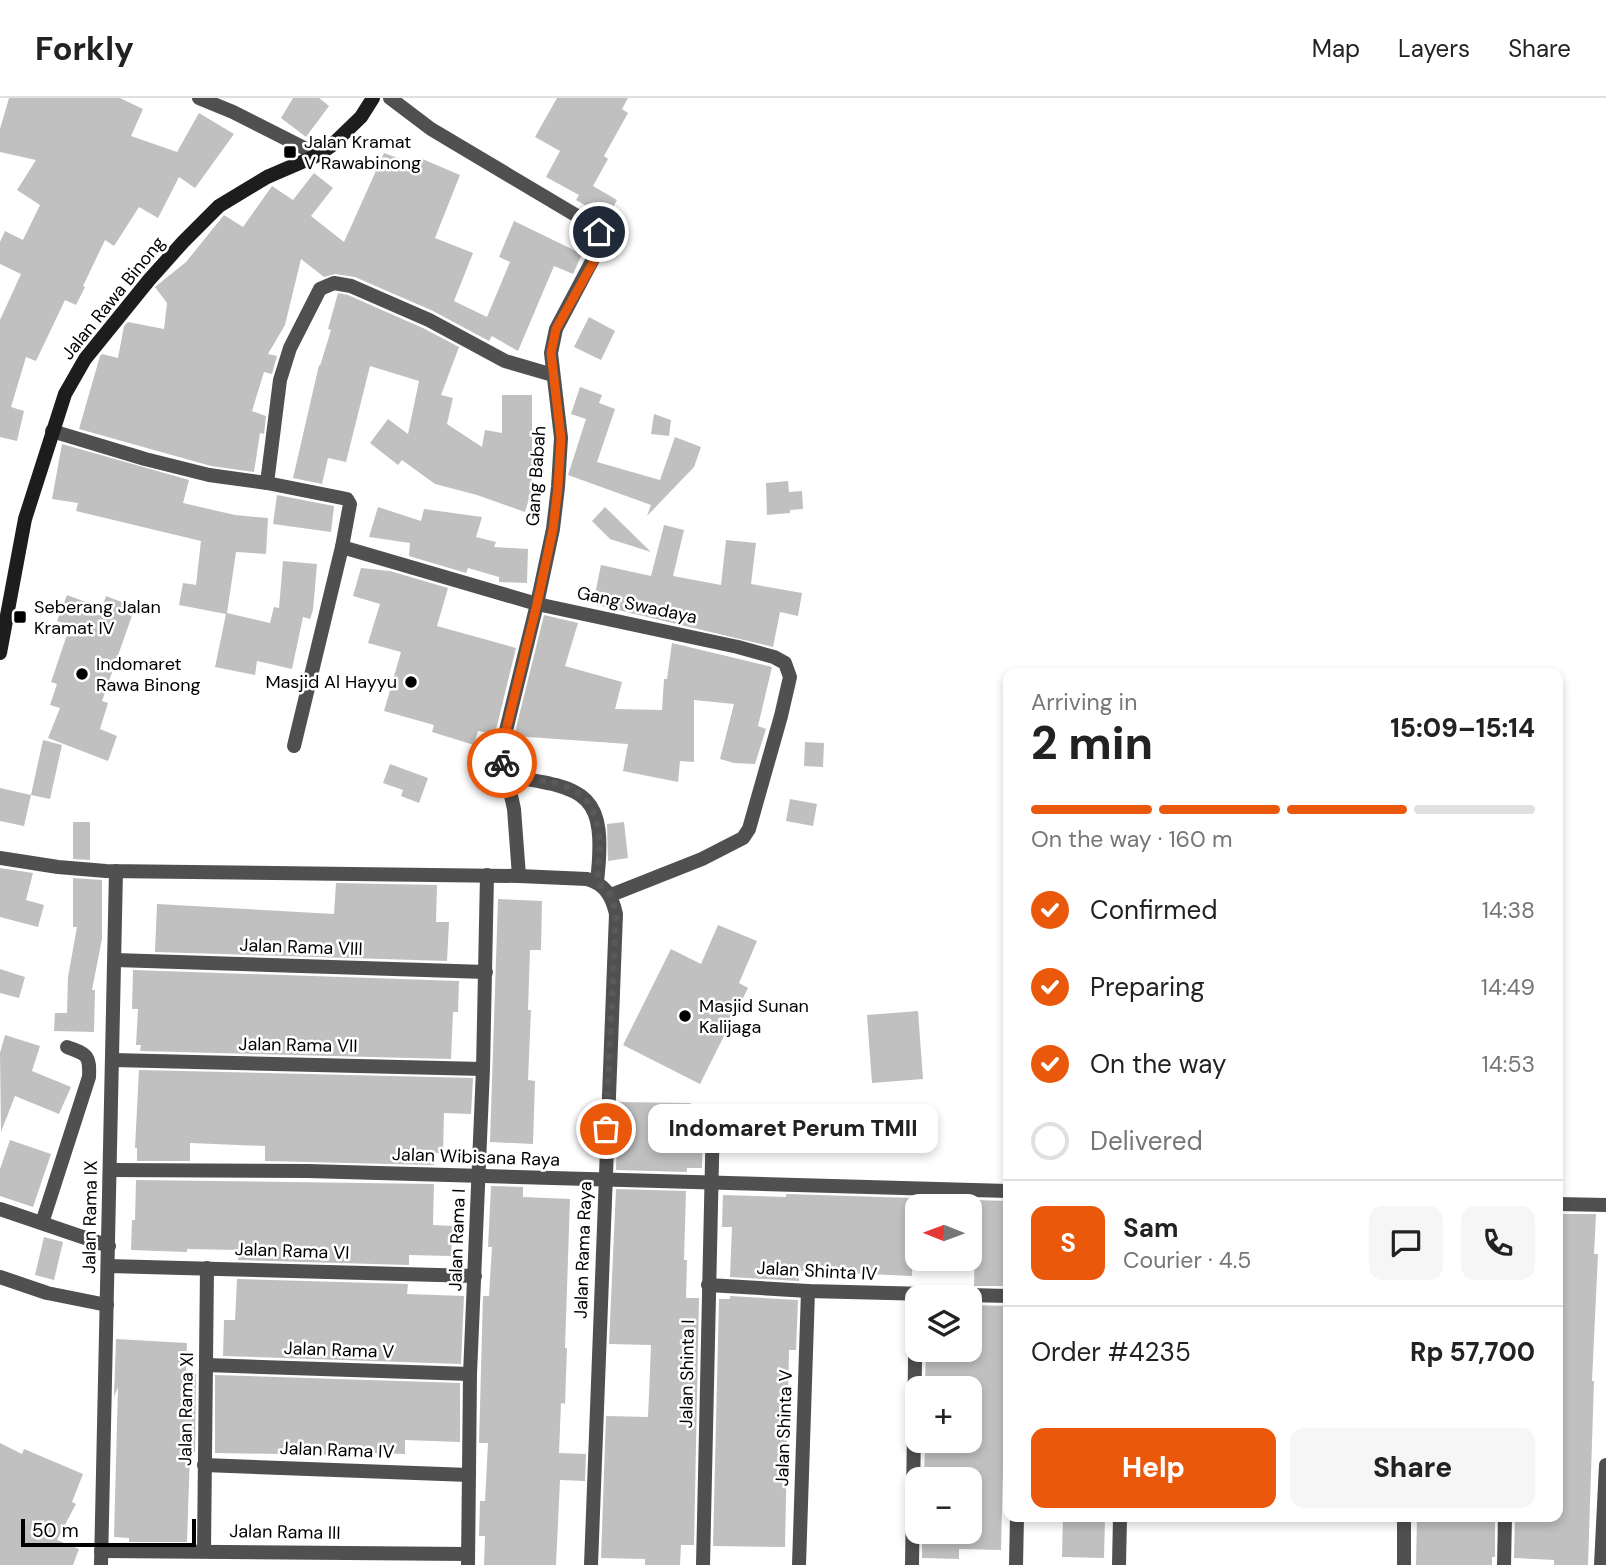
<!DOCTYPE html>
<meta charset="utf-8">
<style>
body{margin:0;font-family:"DM Sans",sans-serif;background:#f6f6f6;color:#222;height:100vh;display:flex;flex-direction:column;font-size:26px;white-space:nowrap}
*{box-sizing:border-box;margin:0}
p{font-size:23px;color:#767676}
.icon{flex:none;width:38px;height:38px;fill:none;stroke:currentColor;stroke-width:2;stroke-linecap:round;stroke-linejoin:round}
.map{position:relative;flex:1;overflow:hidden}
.panel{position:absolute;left:1003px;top:570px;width:560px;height:854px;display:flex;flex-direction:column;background:#fff;border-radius:14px;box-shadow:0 4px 10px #0003}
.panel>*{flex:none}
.needle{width:46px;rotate:271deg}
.buttons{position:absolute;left:905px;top:1096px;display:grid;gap:14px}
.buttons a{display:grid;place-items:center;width:77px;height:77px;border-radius:14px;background:#fff;box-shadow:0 4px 10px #0003;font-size:35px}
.scale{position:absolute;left:21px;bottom:18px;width:175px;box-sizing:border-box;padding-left:7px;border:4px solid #000;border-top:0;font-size:19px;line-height:24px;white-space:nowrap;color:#000;-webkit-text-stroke:5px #fff;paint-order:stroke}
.pin{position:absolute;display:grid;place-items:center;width:60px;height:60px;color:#fff;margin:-30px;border:4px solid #fff;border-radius:50%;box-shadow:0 2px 7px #0007}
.courier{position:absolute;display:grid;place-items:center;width:70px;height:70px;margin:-35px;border:5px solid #ea580c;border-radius:50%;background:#fff;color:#222;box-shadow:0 2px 9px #0007}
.bubble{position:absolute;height:49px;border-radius:14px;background:#fff;box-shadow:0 4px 10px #0003;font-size:23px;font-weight:800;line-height:49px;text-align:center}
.summary em{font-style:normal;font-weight:800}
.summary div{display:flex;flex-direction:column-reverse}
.summary{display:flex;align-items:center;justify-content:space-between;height:119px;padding:0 28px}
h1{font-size:46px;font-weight:800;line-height:52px}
.bar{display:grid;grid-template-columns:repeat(4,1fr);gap:10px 7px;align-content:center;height:84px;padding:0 28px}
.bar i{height:9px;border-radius:5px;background:#e0e0e0}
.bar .active{background:#ea580c}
.bar p{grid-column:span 4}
.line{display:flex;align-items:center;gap:18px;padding:0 28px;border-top:2px solid #e0e0e0}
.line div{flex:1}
.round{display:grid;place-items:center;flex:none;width:74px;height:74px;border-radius:14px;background:#f6f6f6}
ol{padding:0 28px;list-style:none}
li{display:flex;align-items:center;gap:21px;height:77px}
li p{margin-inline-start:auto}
li .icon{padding:7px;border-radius:50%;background:#ea580c;color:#fff;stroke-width:4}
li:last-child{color:#767676}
li i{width:38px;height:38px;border:4px solid #e0e0e0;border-radius:50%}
.button{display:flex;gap:14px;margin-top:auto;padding:14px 28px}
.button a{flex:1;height:80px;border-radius:14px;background:#ea580c;color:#fff;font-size:28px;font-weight:800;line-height:80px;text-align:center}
.button a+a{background:#f6f6f6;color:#222}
header{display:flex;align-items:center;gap:42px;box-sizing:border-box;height:98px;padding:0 35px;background:#fff;border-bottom:2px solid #e0e0e0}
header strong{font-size:33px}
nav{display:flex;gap:38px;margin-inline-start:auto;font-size:24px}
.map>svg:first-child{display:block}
.building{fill:#c0c0c0}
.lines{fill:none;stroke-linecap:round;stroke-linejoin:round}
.street{stroke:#505050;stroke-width:14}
.secondary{stroke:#1d1d1d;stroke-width:14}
.done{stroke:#595959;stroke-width:7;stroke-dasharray:0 12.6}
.route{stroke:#ea580c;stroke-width:9}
.poi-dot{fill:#000;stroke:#fff;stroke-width:2.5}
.labels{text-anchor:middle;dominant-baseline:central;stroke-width:5;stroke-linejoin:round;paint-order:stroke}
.poi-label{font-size:18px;fill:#000;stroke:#fff;text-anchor:start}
.street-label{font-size:18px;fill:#000;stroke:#fff}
</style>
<header>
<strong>Forkly</strong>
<nav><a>Map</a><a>Layers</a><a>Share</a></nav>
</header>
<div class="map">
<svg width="1606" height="1467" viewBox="0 0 1606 1467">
<rect width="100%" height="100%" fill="#fff"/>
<!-- building -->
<g class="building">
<polygon points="9,0 120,0 143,11 131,38 177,54 199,15 234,36 195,90 179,79 158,120 139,109 114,148 105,142 83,188 85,189 76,207 65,202 36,263 26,259 11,309 24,313 17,343 0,339 0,222 21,176 0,166 0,144 5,133 23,142 40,107 17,92 36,62 0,54 0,31"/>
<polygon points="293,0 319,0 329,8 306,39 281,20"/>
<polygon points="557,0 628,0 622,11 628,15 604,58 608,61 593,88 617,102 607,120 576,102 579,97 546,79 560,53 535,39"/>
<polygon points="384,55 417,67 420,60 460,77 435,140 473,155 454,203 487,219 510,164 499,159 514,123 582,156 573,176 554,168 518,253 492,238 489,243 433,213 355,179 335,176 324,179 301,161 285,227 268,256 277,258 272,276 264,274 252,313 266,318 264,336 260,335 254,374 211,368 79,331 100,258 102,256 118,260 124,228 128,224 164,231 167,205 155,189 186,164 224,117 243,129 272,88 293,102 314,75 333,90 311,118 344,144"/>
<polygon points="338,195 348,197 425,231 459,249 441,297 453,300 447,326 482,349 485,332 502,335 502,297 532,297 532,391 525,414 477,397 435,386 402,362 398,367 370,345 388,321 408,336 419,283 370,268 346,364 328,360 322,386 293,380 319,267 320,268 331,232 328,231"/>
<polygon points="589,219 615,233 601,262 574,249"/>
<polygon points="580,289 602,297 599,305 615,311 597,364 660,382 675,339 701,349 694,369 647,418 651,407 568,377 586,321 571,316"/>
<polygon points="654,316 671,322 669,338 651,336"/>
<polygon points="62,346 189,382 183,405 235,417 268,420 266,456 236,454 227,515 270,525 274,509 279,510 283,463 317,466 313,512 310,521 303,519 292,571 257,563 255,577 215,569 226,516 179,507 183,485 196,487 201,443 76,413 78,405 52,401"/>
<polygon points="788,383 789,394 802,393 803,411 790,412 790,415 767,417 766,385"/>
<polygon points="277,397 334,408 331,434 273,426"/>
<polygon points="378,409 421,423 424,411 482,419 476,439 496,444 494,449 528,451 527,485 499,484 499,479 468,470 466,475 409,458 410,445 369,439"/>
<polygon points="605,409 651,454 610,441 592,423"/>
<polygon points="664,427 684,432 673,478 721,487 726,442 756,445 751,486 802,495 798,518 780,514 773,549 593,506 601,467 651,478"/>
<polygon points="361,470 390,473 448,490 437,528 516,550 495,636 478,633 474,647 432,634 434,627 384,613 401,554 368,545 380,506 353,498"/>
<polygon points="67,497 102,510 106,498 135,509 102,603 108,605 100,631 117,638 108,663 48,640 60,610 50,607 57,586 51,584 70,528 57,523"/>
<polygon points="544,517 578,525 565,568 622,584 615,611 662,612 664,581 667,581 672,545 772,569 758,628 766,631 755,666 734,665 720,661 734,606 694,602 694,664 680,663 678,684 623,673 628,646 514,638"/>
<polygon points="43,642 62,647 50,701 31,697"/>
<polygon points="805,644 824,645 823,669 804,668"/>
<polygon points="390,666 428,680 419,705 401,698 403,692 383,685"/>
<polygon points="0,690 31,697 24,728 0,723"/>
<polygon points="790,701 817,706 813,728 786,723"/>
<polygon points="73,724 90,724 90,762 73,761"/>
<polygon points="624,724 628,760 608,763 607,726"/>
<polygon points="0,770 33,775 26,802 44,807 38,829 0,819"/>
<polygon points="73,780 102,782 102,841 92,892 95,892 94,934 54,933 55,915 67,915 68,879 77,829 73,829"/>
<polygon points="336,785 437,787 436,824 449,824 447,863 155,854 157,806 334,816"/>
<polygon points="498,801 542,803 541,852 530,852 528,912 531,912 528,982 535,983 533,1046 490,1044"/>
<polygon points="718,827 757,843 739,885 748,890 700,986 623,947 671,851 701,866"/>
<polygon points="0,871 25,879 19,900 0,895"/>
<polygon points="133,872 459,883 458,914 453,914 451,961 140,953 141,947 136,947 138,911 132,911"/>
<polygon points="918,913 923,981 872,985 867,917"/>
<polygon points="5,937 40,948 32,973 71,989 59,1016 15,998 1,1034 0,955"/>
<polygon points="139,972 473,980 471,1016 444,1015 443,1055 435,1055 434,1067 265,1063 265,1048 190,1045 190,1063 137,1063 137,1050 135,1050"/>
<polygon points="618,1004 691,1005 687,1011 706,1012 703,1018 702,1070 687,1070 687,1074 616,1072"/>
<polygon points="10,1042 51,1056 33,1109 0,1098 0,1071"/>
<polygon points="136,1082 434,1086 433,1127 453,1128 451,1158 409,1157 409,1167 238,1162 238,1152 187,1151 187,1154 131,1152 132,1122 135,1122"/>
<polygon points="491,1088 523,1089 523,1099 570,1101 565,1250 567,1250 565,1306 561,1305 559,1355 586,1356 585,1383 560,1382 556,1467 484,1467 485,1438 479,1438 480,1403 485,1403 488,1345 479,1345 483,1198 489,1198 492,1149 488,1149"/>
<polygon points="616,1091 686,1093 684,1162 687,1162 686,1200 699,1200 694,1447 681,1447 680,1467 645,1467 645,1461 601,1460 606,1318 648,1319 649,1297 651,1247 609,1246"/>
<polygon points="786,1096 913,1100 912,1178 799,1173 799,1183 730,1179 732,1129 722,1129 723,1097 786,1099"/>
<polygon points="976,1102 1008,1103 1008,1188 974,1188"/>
<polygon points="1558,1116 1596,1116 1594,1156 1598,1156 1592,1283 1594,1283 1588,1467 1554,1467 1554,1462 1514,1460 1515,1419 1558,1419 1558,1242 1561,1147 1558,1147"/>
<polygon points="44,1139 63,1144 54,1182 35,1177"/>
<polygon points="237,1181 408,1186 407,1196 464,1198 461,1266 223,1258 224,1222 235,1222"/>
<polygon points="730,1198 798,1202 796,1252 789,1252 785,1449 713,1448 719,1201 730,1201"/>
<polygon points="973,1207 1008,1208 1008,1331 1004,1331 1001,1452 959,1451 959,1461 922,1460 922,1433 970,1433 970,1381 924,1381 925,1342 970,1342 970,1337 973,1337 975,1290 925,1290 926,1251 972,1251"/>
<polygon points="116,1241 187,1245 186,1276 196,1276 195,1354 190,1354 187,1444 129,1444 129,1440 114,1439 118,1289 114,1299"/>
<polygon points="215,1277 460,1285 460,1344 405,1342 405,1356 343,1354 343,1357 215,1355"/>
<polygon points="0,1345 22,1356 24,1351 83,1376 72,1404 76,1406 57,1442 79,1451 73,1467 0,1467"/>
<polygon points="1063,1419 1105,1419 1104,1460 1062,1459"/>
<polygon points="1417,1419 1495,1419 1495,1459 1492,1459 1492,1467 1416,1467"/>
</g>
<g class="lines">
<!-- street -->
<g class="street">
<polyline points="199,0 233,14 318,57"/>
<polyline points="390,0 431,31 594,128 599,134 601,146 556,231 551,255 561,340 558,389 553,431 537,506 501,653 514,711 519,778"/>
<polyline points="52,333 145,361 209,377 267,385 347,401 350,406 342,449 537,506 738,549 774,559 785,565 790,579 781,618 749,731 743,740 702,761 611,797"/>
<polyline points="267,385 280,282 290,250 320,191 334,185 351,188 429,222 505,263 553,277"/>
<polyline points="294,648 342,449"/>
<path d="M506,678c82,12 101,17 91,106"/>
<path d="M0,760l58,9 48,4 413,5 68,3c18,5 25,17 29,35l-25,651"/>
<polyline points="115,862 486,874"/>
<polyline points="113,962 483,971"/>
<polyline points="110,1072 308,1073 1008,1093"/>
<polyline points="1558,1106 1606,1107"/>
<polyline points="0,1111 109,1148"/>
<path d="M42,1125l47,-146c1,-22 -2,-23 -22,-30"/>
<polyline points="108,1168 475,1178"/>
<polyline points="0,1179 47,1195 107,1207"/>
<polyline points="708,1187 808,1193 1008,1198"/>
<polyline points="206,1267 470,1276"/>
<polyline points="204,1367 469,1377"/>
<polyline points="204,1452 207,1170"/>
<polyline points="101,1453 468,1456"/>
<polyline points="101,1467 116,773"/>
<polyline points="468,1467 470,1276 483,971 487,777"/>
<polyline points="703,1467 713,1018"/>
<polyline points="799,1467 808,1193"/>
<polyline points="912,1467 916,1196"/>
<polyline points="1016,1467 1017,1419"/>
<polyline points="1119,1467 1120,1419"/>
<polyline points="1404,1467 1404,1419"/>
<polyline points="1504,1467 1505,1419"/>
<polyline points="1601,1467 1606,1367"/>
</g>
<!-- secondary -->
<polyline class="secondary" points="0,555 25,421 65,296 85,261 149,182 183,144 219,108 267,79 318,57 331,48 361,19 373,0"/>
</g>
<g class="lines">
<!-- done -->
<path class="done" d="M502,665l4,13c16,2 33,4 49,7 51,11 46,59 42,99l14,13 5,19 -10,215"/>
<!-- route -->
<polyline class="route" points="502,665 501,653 537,506 553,431 558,389 561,340 551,255 556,231 600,152 599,134"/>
</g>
<!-- markers -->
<g class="poi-dot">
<rect x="283" y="47" width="14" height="14" rx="3.5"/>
<rect x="13" y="512" width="14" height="14" rx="3.5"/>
<circle cx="82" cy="576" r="7"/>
<circle cx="411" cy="584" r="7"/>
<circle cx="685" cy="918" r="7"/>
</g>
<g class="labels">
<!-- poi labels -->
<g class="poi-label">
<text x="304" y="44">Jalan Kramat<tspan x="304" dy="21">V Rawabinong</tspan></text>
<text x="34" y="509">Seberang Jalan<tspan x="34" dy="21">Kramat IV</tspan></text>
<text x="96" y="566">Indomaret<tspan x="96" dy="21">Rawa Binong</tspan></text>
<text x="397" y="584" text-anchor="end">Masjid Al Hayyu</text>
<text x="699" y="908">Masjid Sunan<tspan x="699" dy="21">Kalijaga</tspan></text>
</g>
<!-- street labels -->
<g class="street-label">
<text transform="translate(113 200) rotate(-51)">Jalan Rawa Binong</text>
<text transform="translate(536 378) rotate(-86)">Gang Babah</text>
<text transform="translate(637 507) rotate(12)">Gang Swadaya</text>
<text transform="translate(301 849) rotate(2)">Jalan Rama VIII</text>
<text transform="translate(298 947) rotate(1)">Jalan Rama VII</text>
<text transform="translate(476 1059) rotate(2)">Jalan Wibisana Raya</text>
<text transform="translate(90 1119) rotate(-89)">Jalan Rama IX</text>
<text transform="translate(457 1142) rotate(-88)">Jalan Rama I</text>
<text transform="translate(583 1152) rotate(-88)">Jalan Rama Raya</text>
<text transform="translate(292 1153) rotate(2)">Jalan Rama VI</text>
<text transform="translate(817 1173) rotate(3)">Jalan Shinta IV</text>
<text transform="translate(339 1252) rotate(2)">Jalan Rama V</text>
<text transform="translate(687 1276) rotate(-89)">Jalan Shinta I</text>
<text transform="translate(186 1311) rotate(-89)">Jalan Rama XI</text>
<text transform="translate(784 1330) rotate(-88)">Jalan Shinta V</text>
<text transform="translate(337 1352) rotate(2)">Jalan Rama IV</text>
<text transform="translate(285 1434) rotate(1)">Jalan Rama III</text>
</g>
</g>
</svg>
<div class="buttons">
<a><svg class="needle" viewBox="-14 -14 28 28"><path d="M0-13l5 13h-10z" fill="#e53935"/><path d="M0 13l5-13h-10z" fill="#767676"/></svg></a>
<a><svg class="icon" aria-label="layers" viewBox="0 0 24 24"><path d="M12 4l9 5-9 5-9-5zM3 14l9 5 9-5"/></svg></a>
<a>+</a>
<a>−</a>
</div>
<div class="scale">50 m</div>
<div class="pin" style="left:606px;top:1031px;background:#ea580c"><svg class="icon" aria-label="bag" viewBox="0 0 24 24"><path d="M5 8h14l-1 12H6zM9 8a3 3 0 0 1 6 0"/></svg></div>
<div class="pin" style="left:599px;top:134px;background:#1f2937"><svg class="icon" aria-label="home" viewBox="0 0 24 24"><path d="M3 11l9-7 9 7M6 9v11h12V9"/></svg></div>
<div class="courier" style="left:502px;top:665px"><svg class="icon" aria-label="bike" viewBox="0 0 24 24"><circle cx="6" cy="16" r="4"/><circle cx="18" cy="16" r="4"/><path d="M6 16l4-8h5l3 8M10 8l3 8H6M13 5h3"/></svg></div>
<div class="bubble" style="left:648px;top:1006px;width:290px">Indomaret Perum TMII</div>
<section class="panel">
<div class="summary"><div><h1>2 min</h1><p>Arriving in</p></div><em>15:09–15:14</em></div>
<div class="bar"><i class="active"></i><i class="active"></i><i class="active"></i><i></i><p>On the way · 160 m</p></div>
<ol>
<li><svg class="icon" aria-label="check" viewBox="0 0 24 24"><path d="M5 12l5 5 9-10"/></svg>Confirmed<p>14:38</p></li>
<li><svg class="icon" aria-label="check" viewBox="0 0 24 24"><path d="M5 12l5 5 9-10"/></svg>Preparing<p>14:49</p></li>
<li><svg class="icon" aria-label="check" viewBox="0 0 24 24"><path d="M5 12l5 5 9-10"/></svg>On the way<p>14:53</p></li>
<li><i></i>Delivered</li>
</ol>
<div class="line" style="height:126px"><b class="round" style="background:#ea580c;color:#fff">S</b><div><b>Sam</b><p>Courier · 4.5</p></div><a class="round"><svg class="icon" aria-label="chat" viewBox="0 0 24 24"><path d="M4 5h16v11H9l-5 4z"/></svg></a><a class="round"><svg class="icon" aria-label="phone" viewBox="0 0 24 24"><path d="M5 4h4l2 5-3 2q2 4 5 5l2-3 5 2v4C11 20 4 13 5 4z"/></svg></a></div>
<div class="line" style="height:91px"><div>Order #4235</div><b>Rp 57,700</b></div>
<div class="button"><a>Help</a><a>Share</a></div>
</section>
</div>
